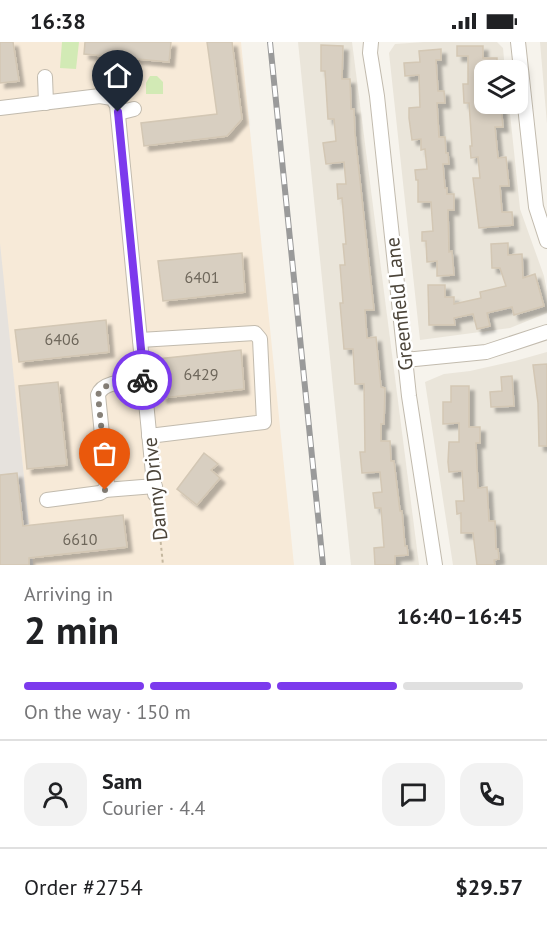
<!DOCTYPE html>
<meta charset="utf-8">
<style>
body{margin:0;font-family:"PT Sans",sans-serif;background:#f2f2f2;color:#202124;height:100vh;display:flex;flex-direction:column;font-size:22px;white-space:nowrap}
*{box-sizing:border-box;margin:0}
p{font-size:20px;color:#757577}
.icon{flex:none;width:33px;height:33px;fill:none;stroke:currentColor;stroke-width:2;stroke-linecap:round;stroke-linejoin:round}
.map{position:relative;height:523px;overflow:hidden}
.sheet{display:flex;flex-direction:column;background:#fff;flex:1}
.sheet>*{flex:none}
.controls{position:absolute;left:474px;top:18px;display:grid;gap:12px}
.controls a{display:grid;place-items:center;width:54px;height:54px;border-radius:12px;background:#fff;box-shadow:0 3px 9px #0003;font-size:30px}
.pin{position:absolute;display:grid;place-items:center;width:51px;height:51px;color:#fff;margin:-62px -26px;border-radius:50% 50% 50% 0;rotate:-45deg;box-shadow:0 0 6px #0007}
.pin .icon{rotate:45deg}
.courier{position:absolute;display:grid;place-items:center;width:60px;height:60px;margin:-30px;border:4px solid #7c3aed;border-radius:50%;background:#fff;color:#222;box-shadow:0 2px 8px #0007}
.head em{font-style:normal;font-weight:700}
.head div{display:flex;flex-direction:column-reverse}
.head{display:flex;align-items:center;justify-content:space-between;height:102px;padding:0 24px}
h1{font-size:39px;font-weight:700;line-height:45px}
.bar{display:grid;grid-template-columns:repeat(4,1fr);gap:9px 6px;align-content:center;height:72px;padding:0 24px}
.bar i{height:8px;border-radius:4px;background:#e0e0e0}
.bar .current{background:#7c3aed}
.bar p{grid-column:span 4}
.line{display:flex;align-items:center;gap:15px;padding:0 24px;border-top:2px solid #e0e0e0}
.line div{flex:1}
.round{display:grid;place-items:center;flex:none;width:63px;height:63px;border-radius:18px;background:#f2f2f2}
.status{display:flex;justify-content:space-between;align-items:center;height:42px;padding:0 30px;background:#fff;direction:ltr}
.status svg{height:16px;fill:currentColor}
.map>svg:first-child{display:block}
.residential{fill:#eae5da}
.commercial{fill:#f7ead8}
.industrial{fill:#e6e2dd}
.green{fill:#d2eab5}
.building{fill:#d8cfc1;stroke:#d3c7b4;stroke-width:1.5;filter:url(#shadow)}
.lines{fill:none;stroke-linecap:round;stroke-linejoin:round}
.minor-casing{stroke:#c2bbae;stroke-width:16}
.path{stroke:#c4b79f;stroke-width:2;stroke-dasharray:3 3;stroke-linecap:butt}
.minor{stroke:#fff;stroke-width:14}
.rail-casing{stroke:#9a9a9a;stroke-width:6}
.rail{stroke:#fff;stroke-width:4;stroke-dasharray:11;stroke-linecap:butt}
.done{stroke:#878178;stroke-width:6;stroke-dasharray:0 10.8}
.route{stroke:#7c3aed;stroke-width:8}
.labels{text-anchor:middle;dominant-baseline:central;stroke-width:5;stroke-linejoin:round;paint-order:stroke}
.number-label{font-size:16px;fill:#6e675b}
.street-label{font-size:20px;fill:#4b4439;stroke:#fff}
</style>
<div class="status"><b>16:38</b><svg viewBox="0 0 49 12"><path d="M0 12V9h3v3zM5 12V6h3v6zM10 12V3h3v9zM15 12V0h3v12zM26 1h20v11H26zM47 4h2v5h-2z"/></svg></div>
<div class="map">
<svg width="547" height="523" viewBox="0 0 547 523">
<defs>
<filter id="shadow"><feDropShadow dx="5" dy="5" stdDeviation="1.5" flood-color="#0004"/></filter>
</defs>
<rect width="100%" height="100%" fill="#f6f3ec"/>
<!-- residential -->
<g class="residential">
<polygon points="298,0 352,0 419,523 351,523"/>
<polygon points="424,0 497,0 503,6 505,28 484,28 484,62 509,62 520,167 544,234 547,250 547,271 510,286 420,298 389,11 395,2"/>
<polygon points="540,0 547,0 547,82"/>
<polygon points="547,310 547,523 453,523 425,340 444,332 470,329 515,319"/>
</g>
<!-- commercial -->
<polygon class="commercial" points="0,0 241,0 294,523 33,523 0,209"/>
<!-- industrial -->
<polygon class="industrial" points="0,201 33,523 0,523"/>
<!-- green -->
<g class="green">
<polygon points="62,0 79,0 76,27 60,26"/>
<polygon points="150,34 157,34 163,40 163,52 146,52 146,41"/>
</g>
<!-- building -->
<g class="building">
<polygon points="0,0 13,0 19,39 0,41"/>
<polygon points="85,0 171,0 169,20 84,12"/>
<polygon points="207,0 232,0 242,77 227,94 144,104 141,81 217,72"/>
<polygon points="321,3 343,4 342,37 350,37 351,67 354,67 355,92 374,268 365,268 367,296 376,295 381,345 385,346 384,382 381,382 381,399 390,399 391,419 394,419 400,469 402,469 405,504 407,504 408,513 395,514 395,523 375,523 374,506 384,505 381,466 375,466 373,451 382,450 380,430 362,431 360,410 365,410 364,342 355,342 353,307 344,307 340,261 343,261 340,223 345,223 343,202 346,202 342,156 338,157 337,142 346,142 344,120 326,122 323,101 336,99 334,77 328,77 325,29 321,29"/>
<polygon points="457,4 483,4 483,16 497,16 497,27 484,27 484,62 501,62 503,85 495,85 498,116 506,115 509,144 500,144 502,170 512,170 513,183 479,186 473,136 480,136 478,115 471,116 470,104 472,104 469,61 464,61 463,42 468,42 468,14 457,14"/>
<polygon points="441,7 441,18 436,18 438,49 444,49 445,61 437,61 439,95 445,95 446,111 448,111 449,122 443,122 445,146 447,146 447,152 454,152 454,168 448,168 449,210 452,209 454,233 437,234 437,219 427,220 426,199 422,199 422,190 433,189 431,160 418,160 418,138 416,138 415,128 427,127 425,107 421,108 421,97 412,98 409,76 409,66 420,65 419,33 405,34 404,21 420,20 419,9"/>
<polygon points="508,201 508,213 522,212 523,236 535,232 544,264 514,273 512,265 487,271 490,284 477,287 473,272 454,276 455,283 429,283 428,243 445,243 445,255 454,255 454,262 481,256 480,250 506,244 500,226 492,226 491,202"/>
<polygon points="242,211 245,250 163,259 158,219"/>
<polygon points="106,278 109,310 19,320 15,288"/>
<polygon points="241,308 244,347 162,356 157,317"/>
<polygon points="547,322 547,404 539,404 538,361 533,323"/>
<polygon points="512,334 514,364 491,365 490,350 502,349 501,335"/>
<polygon points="58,340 67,423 27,427 19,344"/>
<polygon points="451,344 469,344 469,385 480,385 480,401 476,401 478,446 487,445 489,479 495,479 496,507 498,507 499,517 494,518 495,523 477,523 473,491 461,491 461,471 457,472 456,459 464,459 462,429 449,430 448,420 449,400 459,400 459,381 443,382 443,360 451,360"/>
<polygon points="204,411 218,422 211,428 220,436 197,463 177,447"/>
<polygon points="17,431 23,484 123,473 127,505 29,516 29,523 0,523 0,433"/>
</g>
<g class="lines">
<!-- minor casing -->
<g class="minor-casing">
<g id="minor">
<polyline points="371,0 370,11 377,54 409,354 435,523"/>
<polyline points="518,0 536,165 547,199"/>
<polyline points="45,35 46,61"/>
<polyline points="0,66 100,54 112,56 117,63 155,452"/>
<polyline points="118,71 134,67"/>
<polyline points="140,298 255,291 260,297 264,380 149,394"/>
<polyline points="405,318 486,310 547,290"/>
<polyline points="105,448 155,444"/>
<path d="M47,458l53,-7 5,-3 2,-6 -9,-89c5,-15 32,-13 46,-15"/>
</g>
</g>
<!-- path -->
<polyline class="path" points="157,464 163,523"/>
<!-- minor -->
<use href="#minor" class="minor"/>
<!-- rail casing -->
<g class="rail-casing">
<polyline id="rail" points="270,0 323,523"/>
</g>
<!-- rail -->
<use href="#rail" class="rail"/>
</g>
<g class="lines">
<!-- done -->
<path class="done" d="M105,448l2,-6 -9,-89c6,-15 30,-13 44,-15"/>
<!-- route -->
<polyline class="route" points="118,70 144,338 142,338"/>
</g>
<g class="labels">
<!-- number labels -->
<g class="number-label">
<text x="202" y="235">6401</text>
<text x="62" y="297">6406</text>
<text x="201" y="332">6429</text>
<text x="80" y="497">6610</text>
</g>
<!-- street labels -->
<g class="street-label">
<text transform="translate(399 262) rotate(-96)">Greenfield Lane</text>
<text transform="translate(155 447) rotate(-96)">Danny Drive</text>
</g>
</g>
</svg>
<div class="controls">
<a><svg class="icon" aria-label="layers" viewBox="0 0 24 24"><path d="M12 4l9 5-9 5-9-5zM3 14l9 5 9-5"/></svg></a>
</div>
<div class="pin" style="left:105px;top:448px;background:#ea580c"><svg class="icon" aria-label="bag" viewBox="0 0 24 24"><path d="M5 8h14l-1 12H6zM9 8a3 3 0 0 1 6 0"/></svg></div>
<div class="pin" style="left:118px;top:70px;background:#1f2937"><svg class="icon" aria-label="home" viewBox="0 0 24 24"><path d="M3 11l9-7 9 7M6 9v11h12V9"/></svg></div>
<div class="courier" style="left:142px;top:338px"><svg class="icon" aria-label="bike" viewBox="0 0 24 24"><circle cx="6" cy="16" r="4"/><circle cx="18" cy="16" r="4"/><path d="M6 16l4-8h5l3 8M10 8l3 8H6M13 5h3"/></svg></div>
</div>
<section class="sheet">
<div class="head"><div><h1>2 min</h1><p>Arriving in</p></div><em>16:40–16:45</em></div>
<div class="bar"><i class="current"></i><i class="current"></i><i class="current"></i><i></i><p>On the way · 150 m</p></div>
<div class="line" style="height:108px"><a class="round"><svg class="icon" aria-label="person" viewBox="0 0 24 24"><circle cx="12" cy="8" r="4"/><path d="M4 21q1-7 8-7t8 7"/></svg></a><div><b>Sam</b><p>Courier · 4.4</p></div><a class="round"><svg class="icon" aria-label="chat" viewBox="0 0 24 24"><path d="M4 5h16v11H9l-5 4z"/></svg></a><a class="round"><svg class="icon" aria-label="phone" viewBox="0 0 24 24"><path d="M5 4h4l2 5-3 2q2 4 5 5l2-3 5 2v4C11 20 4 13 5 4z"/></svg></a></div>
<div class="line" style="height:78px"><div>Order #2754</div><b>$29.57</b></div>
</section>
